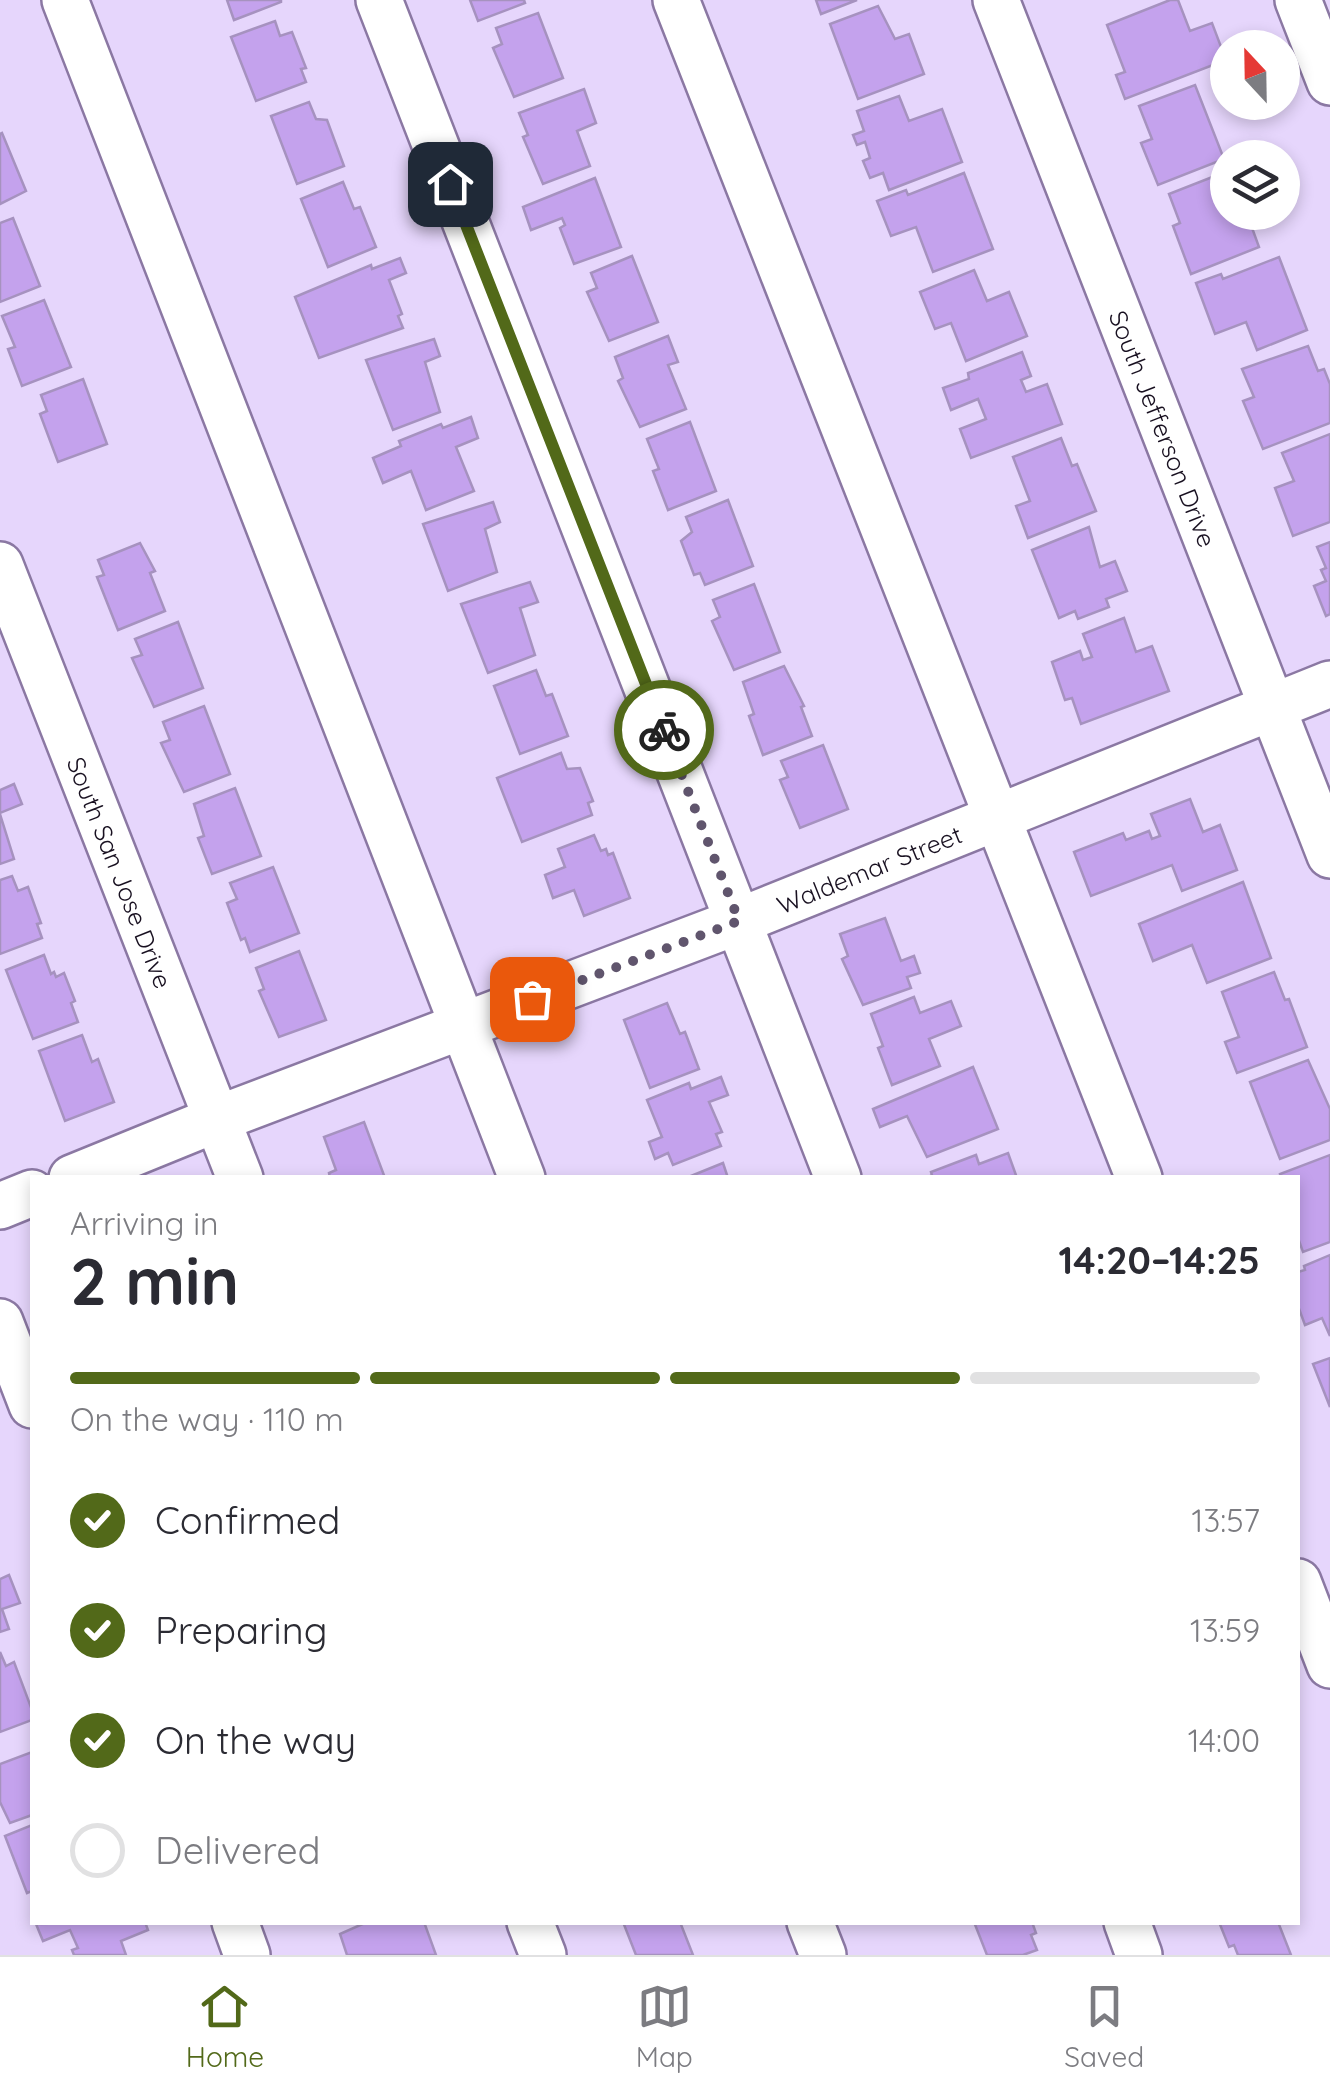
<!DOCTYPE html>
<meta charset="utf-8">
<style>
body{margin:0;font-family:Quicksand,sans-serif;background:#f2f2f3;color:#2b2b33;height:100vh;display:flex;flex-direction:column;font-size:38px;white-space:nowrap}
*{box-sizing:border-box;margin:0}
p{font-size:32px;color:#7c7c81}
.icon{flex:none;width:55px;height:55px;fill:none;stroke:currentColor;stroke-width:2;stroke-linecap:round;stroke-linejoin:round}
.map{position:relative;flex:1;overflow:hidden}
.drawer{position:absolute;left:30px;top:1175px;width:1270px;height:750px;display:flex;flex-direction:column;background:#fff;border-radius:0px;box-shadow:0 5px 15px #0003}
.drawer>*{flex:none}
.needle{width:65px;rotate:338deg}
.buttons{position:absolute;left:1210px;top:30px;display:grid;gap:20px}
.buttons a{display:grid;place-items:center;width:90px;height:90px;border-radius:50%;background:#fff;box-shadow:0 5px 15px #0003;font-size:50px}
.pin{position:absolute;display:grid;place-items:center;width:85px;height:85px;color:#fff;margin:-42px;border-radius:20px;box-shadow:0 5px 15px #0006}
.courier{position:absolute;display:grid;place-items:center;width:100px;height:100px;margin:-50px;border:8px solid #526919;border-radius:50%;background:#fff;color:#222;box-shadow:0 2px 12px #0007}
.headline em{font-style:normal;font-weight:800}
.headline div{display:flex;flex-direction:column-reverse}
.headline{display:flex;align-items:center;justify-content:space-between;height:170px;padding:0 40px}
h1{font-size:65px;font-weight:800;line-height:75px}
.bar{display:grid;grid-template-columns:repeat(4,1fr);gap:15px 10px;align-content:center;height:120px;padding:0 40px}
.bar i{height:12px;border-radius:8px;background:#e1e1e2}
.bar .selected{background:#526919}
.bar p{grid-column:span 4}
ol{padding:0 40px;list-style:none}
li{display:flex;align-items:center;gap:30px;height:110px}
li p{margin-inline-start:auto}
li .icon{padding:10px;border-radius:50%;background:#526919;color:#fff;stroke-width:4}
li:last-child{color:#7c7c81}
li i{width:55px;height:55px;border:5px solid #e1e1e2;border-radius:50%}
.menu{display:flex;justify-content:space-around;align-items:center;height:140px;border-top:2px solid #e1e1e2;background:#fff;font-size:28px;color:#7c7c81}
.menu a{display:grid;justify-items:center;gap:5px}
.menu .selected{color:#526919}
.map>svg:first-child{display:block}
.building{fill:#c4a2ed;stroke:#a692bf;stroke-width:2.5}
.lines{fill:none;stroke-linecap:round;stroke-linejoin:round}
.minor-casing{stroke:#8b78a3;stroke-width:50}
.minor{stroke:#fff;stroke-width:45}
.done{stroke:#60556d;stroke-width:10;stroke-dasharray:0 18}
.route{stroke:#526919;stroke-width:12}
.labels{text-anchor:middle;dominant-baseline:central;stroke-width:8;stroke-linejoin:round;paint-order:stroke}
.street-label{font-size:25px;fill:#181020;stroke:#fff}
</style>
<div class="map">
<svg width="1330" height="1955" viewBox="0 0 1330 1955">
<rect width="100%" height="100%" fill="#e6d6fc"/>
<!-- building -->
<g class="building">
<polygon points="227,0 281,0 281,2 234,20"/>
<polygon points="470,0 524,0 525,3 478,21"/>
<polygon points="816,0 857,0 821,14"/>
<polygon points="1170,0 1178,0 1190,31 1212,23 1226,60 1125,99 1116,75 1125,72 1107,25"/>
<polygon points="878,6 895,39 909,34 924,74 858,99 830,24"/>
<polygon points="538,13 563,78 514,97 493,48 502,44 496,28"/>
<polygon points="275,21 280,36 292,32 306,68 301,69 306,82 256,101 231,37"/>
<polygon points="1195,85 1224,159 1158,185 1141,143 1152,139 1139,106"/>
<polygon points="584,89 596,123 577,131 590,166 543,184 523,137 528,135 519,113"/>
<polygon points="899,96 909,121 942,109 962,162 889,190 883,173 870,178 863,161 870,158 865,142 857,145 853,135 864,131 857,111"/>
<polygon points="309,102 316,119 327,120 344,166 297,184 271,116"/>
<polygon points="2,133 26,191 0,204 0,134"/>
<polygon points="964,173 993,249 933,272 916,227 891,236 877,201 906,190 908,195"/>
<polygon points="1220,174 1228,212 1233,220 1247,214 1259,247 1191,274 1173,226 1180,223 1169,194"/>
<polygon points="595,178 621,247 574,264 560,228 565,225 562,218 531,230 523,207"/>
<polygon points="343,182 354,209 360,207 376,247 328,267 301,199"/>
<polygon points="13,218 40,286 0,302 0,223"/>
<polygon points="632,256 658,322 609,341 587,292 597,288 591,273"/>
<polygon points="1279,257 1307,330 1257,350 1246,322 1215,334 1196,283 1221,274 1223,279"/>
<polygon points="400,258 406,273 389,280 402,314 398,316 403,328 319,358 295,297 371,265 372,269"/>
<polygon points="974,270 987,301 1009,292 1027,336 966,361 951,323 935,329 920,292"/>
<polygon points="44,300 71,367 22,386 8,349 15,347 2,316"/>
<polygon points="668,336 678,362 668,365 686,409 640,427 618,381 623,378 615,357"/>
<polygon points="434,339 440,356 425,362 440,412 393,430 366,360"/>
<polygon points="1308,346 1318,371 1324,369 1330,384 1330,423 1263,449 1243,401 1254,397 1242,369"/>
<polygon points="1022,352 1031,376 1021,380 1026,392 1047,384 1062,424 971,458 960,429 986,419 978,399 951,410 943,388 969,379 968,373"/>
<polygon points="83,379 107,444 58,462 40,414 47,411 41,395"/>
<polygon points="471,417 478,438 456,447 474,491 426,510 411,471 383,483 373,458 401,446 399,441 441,424 443,428"/>
<polygon points="690,422 716,491 668,510 653,471 659,469 647,439"/>
<polygon points="1330,434 1330,522 1293,536 1275,488 1294,481 1282,453"/>
<polygon points="1061,438 1072,466 1077,464 1096,511 1028,538 1016,506 1030,501 1013,457"/>
<polygon points="728,500 753,566 705,585 700,573 694,575 681,541 692,532 686,517"/>
<polygon points="493,502 500,522 485,529 497,572 448,591 423,524"/>
<polygon points="1089,527 1100,567 1115,561 1127,591 1106,599 1109,607 1078,619 1075,611 1059,618 1032,550"/>
<polygon points="1330,542 1330,614 1326,616 1314,586 1326,581 1321,570 1326,568 1317,547"/>
<polygon points="140,543 155,571 150,573 165,611 118,630 97,577 104,575 98,560"/>
<polygon points="530,582 538,602 520,608 535,655 488,673 461,604"/>
<polygon points="754,584 780,652 734,670 712,621 720,617 713,600"/>
<polygon points="1124,618 1136,652 1152,646 1169,691 1081,724 1072,698 1065,700 1052,662 1080,651 1083,660 1092,657 1083,634"/>
<polygon points="178,622 203,688 154,707 132,658 142,655 135,639"/>
<polygon points="784,666 804,706 801,707 812,736 763,755 749,716 754,714 743,682"/>
<polygon points="536,670 546,696 552,694 568,736 520,754 494,686"/>
<polygon points="204,706 230,774 184,792 161,743 170,740 163,722"/>
<polygon points="823,745 848,809 800,828 780,780 788,777 781,761"/>
<polygon points="561,753 567,769 580,768 593,801 588,803 592,815 522,842 497,778"/>
<polygon points="14,784 22,804 0,813 0,790"/>
<polygon points="235,788 261,856 212,874 198,838 204,836 194,804"/>
<polygon points="1190,799 1203,832 1220,825 1237,870 1182,891 1172,865 1091,896 1074,852 1123,833 1126,840 1149,831 1152,839 1160,836 1151,814"/>
<polygon points="0,814 14,859 0,864"/>
<polygon points="594,835 601,851 606,849 608,855 613,853 630,898 584,916 574,890 553,898 545,875 565,867 558,849"/>
<polygon points="273,867 299,933 250,952 245,938 241,940 227,903 237,899 230,883"/>
<polygon points="12,876 18,891 28,887 41,923 37,924 42,938 0,954 0,880"/>
<polygon points="1243,882 1271,958 1207,983 1192,945 1153,961 1139,924"/>
<polygon points="885,918 901,961 914,956 920,973 907,977 911,988 863,1005 842,959 848,956 840,934"/>
<polygon points="299,951 326,1020 279,1037 259,991 264,989 256,968"/>
<polygon points="44,955 51,974 54,972 56,977 64,973 75,1001 71,1003 78,1022 33,1039 6,970"/>
<polygon points="1274,972 1285,1000 1289,999 1307,1047 1237,1073 1225,1042 1239,1037 1222,992"/>
<polygon points="914,997 920,1013 951,1001 961,1026 929,1039 940,1066 892,1085 878,1048 883,1046 871,1014"/>
<polygon points="667,1003 680,1034 685,1032 699,1069 650,1088 624,1020"/>
<polygon points="82,1035 92,1062 98,1059 114,1102 65,1121 39,1051"/>
<polygon points="1308,1060 1330,1109 1330,1140 1280,1159 1250,1082"/>
<polygon points="973,1067 998,1129 927,1157 907,1116 880,1127 873,1109"/>
<polygon points="721,1077 728,1095 709,1102 722,1132 716,1134 721,1146 673,1165 668,1153 655,1159 649,1142 662,1137 647,1100 689,1083 691,1089"/>
<polygon points="364,1122 385,1178 330,1178 329,1173 336,1170 324,1137"/>
<polygon points="1008,1153 1017,1178 926,1178 932,1175 931,1172 976,1155 979,1164"/>
<polygon points="1330,1155 1330,1242 1303,1252 1298,1238 1298,1178 1281,1178 1280,1174"/>
<polygon points="723,1163 728,1178 686,1178"/>
<polygon points="1330,1255 1330,1336 1322,1318 1305,1325 1298,1306 1298,1272 1305,1270 1304,1266"/>
<polygon points="1330,1358 1330,1407 1313,1364"/>
<polygon points="9,1575 20,1603 2,1609 9,1629 0,1632 0,1579"/>
<polygon points="0,1652 6,1666 14,1662 32,1710 32,1720 0,1732"/>
<polygon points="32,1752 32,1815 10,1823 0,1802 0,1764"/>
<polygon points="32,1825 32,1891 27,1893 5,1836"/>
<polygon points="145,1922 148,1930 121,1941 126,1955 74,1955 72,1950 78,1948 70,1930 43,1941 36,1924"/>
<polygon points="367,1922 424,1922 436,1955 347,1955 340,1934"/>
<polygon points="623,1922 680,1922 693,1955 636,1955"/>
<polygon points="974,1922 1032,1922 1036,1933 1031,1935 1037,1950 1023,1955 987,1955"/>
<polygon points="1219,1922 1278,1922 1291,1955 1238,1955 1234,1945 1229,1947"/>
</g>
<g class="lines">
<!-- minor casing -->
<g class="minor-casing">
<g id="minor">
<polyline points="65,0 522,1178"/>
<polyline points="379,0 838,1178"/>
<polyline points="676,0 1139,1178"/>
<path id="s1" d="M996,0l334,855"/>
<polyline points="1298,0 1330,82"/>
<path id="s2" d="M0,565l240,613"/>
<path id="s3" d="M72,1178l145,-59 522,-198 591,-237"/>
<polyline points="0,1206 32,1193"/>
<polyline points="0,1322 32,1405"/>
<polyline points="1298,1582 1330,1665"/>
<polyline points="235,1922 247,1955"/>
<polyline points="530,1922 543,1955"/>
<polyline points="810,1922 823,1955"/>
<polyline points="1127,1922 1139,1955"/>
</g>
</g>
<!-- minor -->
<use href="#minor" class="minor"/>
</g>
<g class="lines">
<!-- done -->
<polyline class="done" points="532,999 739,921 664,730"/>
<!-- route -->
<polyline class="route" points="450,184 664,730"/>
</g>
<g class="labels">
<!-- street labels -->
<g class="street-label">
<text stroke="none"><textPath href="#s1" startOffset="460">South Jefferson Drive</textPath></text>
<text stroke="none"><textPath href="#s3" startOffset="855">Waldemar Street</textPath></text>
<text stroke="none"><textPath href="#s2" startOffset="330">South San Jose Drive</textPath></text>
</g>
</g>
</svg>
<div class="buttons">
<a><svg class="needle" viewBox="-14 -14 28 28"><path d="M0-13l5 13h-10z" fill="#e53935"/><path d="M0 13l5-13h-10z" fill="#7c7c81"/></svg></a>
<a><svg class="icon" aria-label="layers" viewBox="0 0 24 24"><path d="M12 4l9 5-9 5-9-5zM3 14l9 5 9-5"/></svg></a>
</div>
<div class="pin" style="left:532px;top:999px;background:#ea580c"><svg class="icon" aria-label="bag" viewBox="0 0 24 24"><path d="M5 8h14l-1 12H6zM9 8a3 3 0 0 1 6 0"/></svg></div>
<div class="pin" style="left:450px;top:184px;background:#1f2937"><svg class="icon" aria-label="home" viewBox="0 0 24 24"><path d="M3 11l9-7 9 7M6 9v11h12V9"/></svg></div>
<div class="courier" style="left:664px;top:730px"><svg class="icon" aria-label="bike" viewBox="0 0 24 24"><circle cx="6" cy="16" r="4"/><circle cx="18" cy="16" r="4"/><path d="M6 16l4-8h5l3 8M10 8l3 8H6M13 5h3"/></svg></div>
<section class="drawer">
<div class="headline"><div><h1>2 min</h1><p>Arriving in</p></div><em>14:20–14:25</em></div>
<div class="bar"><i class="selected"></i><i class="selected"></i><i class="selected"></i><i></i><p>On the way · 110 m</p></div>
<ol>
<li><svg class="icon" aria-label="check" viewBox="0 0 24 24"><path d="M5 12l5 5 9-10"/></svg>Confirmed<p>13:57</p></li>
<li><svg class="icon" aria-label="check" viewBox="0 0 24 24"><path d="M5 12l5 5 9-10"/></svg>Preparing<p>13:59</p></li>
<li><svg class="icon" aria-label="check" viewBox="0 0 24 24"><path d="M5 12l5 5 9-10"/></svg>On the way<p>14:00</p></li>
<li><i></i>Delivered</li>
</ol>
</section>
</div>
<nav class="menu">
<a class="selected"><svg class="icon" aria-label="home" viewBox="0 0 24 24"><path d="M3 11l9-7 9 7M6 9v11h12V9"/></svg>Home</a>
<a><svg class="icon" aria-label="map" viewBox="0 0 24 24"><path d="M3 6l6-2 6 2 6-2v14l-6 2-6-2-6 2zM9 4v14M15 6v14"/></svg>Map</a>
<a><svg class="icon" aria-label="saved" viewBox="0 0 24 24"><path d="M7 4h10v16l-5-4-5 4z"/></svg>Saved</a>
</nav>
